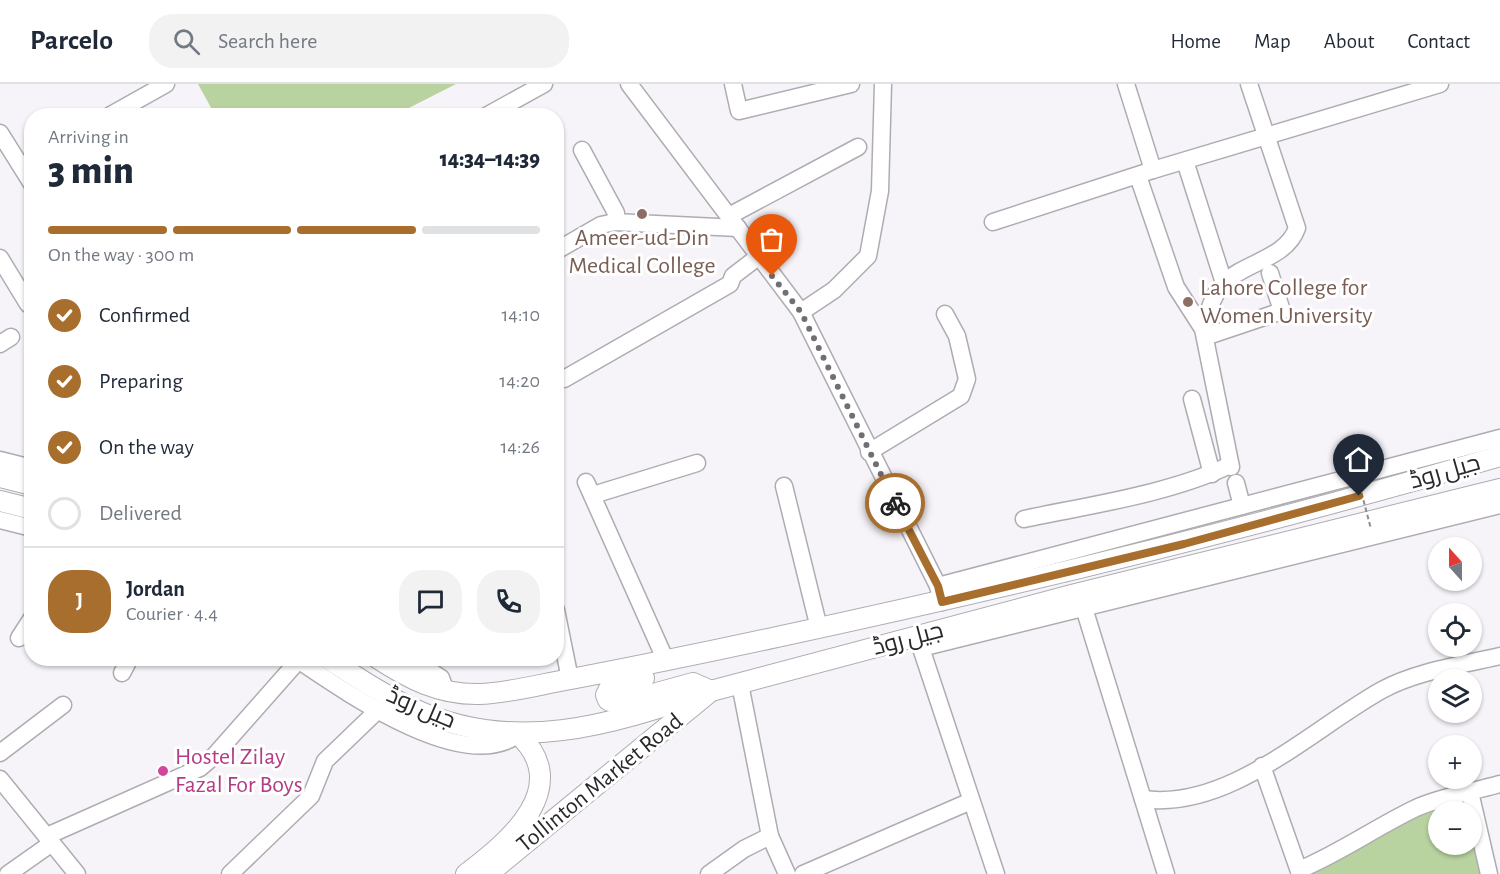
<!DOCTYPE html>
<meta charset="utf-8">
<style>
body{margin:0;font-family:"Alegreya Sans",Cairo,sans-serif;background:#f2f2f3;color:#1f2937;height:100vh;display:flex;flex-direction:column;font-size:22px;white-space:nowrap}
*{box-sizing:border-box;margin:0}
p{font-size:20px;color:#747a83}
.icon{flex:none;width:33px;height:33px;fill:none;stroke:currentColor;stroke-width:2;stroke-linecap:round;stroke-linejoin:round}
.map{position:relative;flex:1;overflow:hidden}
.details{position:absolute;left:24px;top:24px;width:540px;height:558px;display:flex;flex-direction:column;background:#fff;border-radius:24px;box-shadow:0 2px 4px #0004}
.details>*{flex:none}
.needle{width:39px;rotate:339deg}
.buttons{position:absolute;left:1428px;top:453px;display:grid;gap:12px}
.buttons a{display:grid;place-items:center;width:54px;height:54px;border-radius:50%;background:#fff;box-shadow:0 2px 4px #0004;font-size:30px}
.pin{position:absolute;display:grid;place-items:center;width:51px;height:51px;color:#fff;margin:-62px -26px;border-radius:50% 50% 50% 0;rotate:-45deg;box-shadow:0 0 6px #0007}
.pin .icon{rotate:45deg}
.courier{position:absolute;display:grid;place-items:center;width:60px;height:60px;margin:-30px;border:4px solid #a86e2d;border-radius:50%;background:#fff;color:#222;box-shadow:0 2px 8px #0007}
.head em{font-style:normal;font-weight:800}
.head div{display:flex;flex-direction:column-reverse}
.head{display:flex;align-items:center;justify-content:space-between;height:102px;padding:0 24px}
h1{font-size:39px;font-weight:800;line-height:45px}
.bar{display:grid;grid-template-columns:repeat(4,1fr);gap:9px 6px;align-content:center;height:72px;padding:0 24px}
.bar i{height:8px;border-radius:4px;background:#e0e1e3}
.bar .selected{background:#a86e2d}
.bar p{grid-column:span 4}
.line{display:flex;align-items:center;gap:15px;padding:0 24px;border-top:2px solid #e0e1e3}
.line div{flex:1}
.round{display:grid;place-items:center;flex:none;width:63px;height:63px;border-radius:24px;background:#f2f2f3}
ol{padding:0 24px;list-style:none}
li{display:flex;align-items:center;gap:18px;height:66px}
li p{margin-inline-start:auto}
li .icon{padding:6px;border-radius:50%;background:#a86e2d;color:#fff;stroke-width:4}
li:last-child{color:#747a83}
li i{width:33px;height:33px;border:3px solid #e0e1e3;border-radius:50%}
header{display:flex;align-items:center;gap:36px;box-sizing:border-box;height:84px;padding:0 30px;background:#fff;border-bottom:2px solid #e0e1e3}
header strong{font-size:28px}
nav{display:flex;gap:33px;margin-inline-start:auto;font-size:21px}
.search{width:420px;height:54px;background:#f2f2f3;display:flex;align-items:center;gap:15px;box-sizing:border-box;padding:0 21px;border-radius:24px;color:#747a83;font-size:22px}
.map>svg:first-child{display:block}
.green{fill:#b8d39f}
.lines{fill:none;stroke-linecap:round;stroke-linejoin:round}
.minor-casing{stroke:#aeacb2;stroke-width:19}
.major-casing{stroke:#aeacb2;stroke-width:22}
.minor{stroke:#fff;stroke-width:16}
.major{stroke:#fff;stroke-width:20}
.path-bridge{stroke:#8e8c90;stroke-width:2;stroke-dasharray:4.5 3;stroke-linecap:butt}
.done{stroke:#716f73;stroke-width:6;stroke-dasharray:0 10.8}
.route{stroke:#a86e2d;stroke-width:8}
.education-dot{fill:#8d6e63;stroke:#fff;stroke-width:2}
.hotel-dot{fill:#d1479c;stroke:#fff;stroke-width:2}
.labels{text-anchor:middle;dominant-baseline:central;stroke-width:6;stroke-linejoin:round;paint-order:stroke}
.education-label{font-size:24px;fill:#785e54;stroke:#fff}
.street-label{font-size:24px;fill:#29282b;stroke:#fff}
.hotel-label{font-size:24px;fill:#b23c85;stroke:#fff;text-anchor:start}
</style>
<header>
<strong>Parcelo</strong>
<div class="search"><svg class="icon" aria-label="search" viewBox="0 0 24 24"><circle cx="10" cy="10" r="6"/><path d="M15 15l6 6"/></svg>Search here</div>
<nav><a>Home</a><a>Map</a><a>About</a><a>Contact</a></nav>
</header>
<div class="map">
<svg width="1500" height="790" viewBox="0 0 1500 790">
<rect width="100%" height="100%" fill="#f6f4f9"/>
<!-- green -->
<g class="green">
<polygon points="198,0 456,0 395,31 215,31"/>
<polygon points="1464,716 1467,727 1438,728 1438,760 1472,760 1472,746 1483,790 1308,790 1447,717"/>
</g>
<g class="lines">
<!-- minor casing -->
<g class="minor-casing">
<g id="minor">
<polyline points="629,0 801,228 938,502 942,518"/>
<polyline points="733,0 739,27 851,0"/>
<polyline points="1126,0 1153,86"/>
<polyline points="109,32 166,0"/>
<polyline points="486,32 544,0"/>
<polyline points="0,49 32,100"/>
<polyline points="582,66 616,129 615,138"/>
<polyline points="1185,77 1224,199"/>
<polyline points="1138,92 1176,203 1203,245 1231,383"/>
<polyline points="729,132 858,63"/>
<polyline points="993,138 1153,86 1440,0"/>
<polyline points="556,167 601,141 615,138 738,144"/>
<polyline points="0,174 28,220 32,218"/>
<polyline points="801,228 834,206 868,172 880,107 883,0"/>
<path d="M1203,245c5,-15 9,-34 21,-46 21,-21 62,-24 73,-55l-48,-144"/>
<polyline points="1205,253 1282,227 1270,189"/>
<polyline points="0,260 11,253"/>
<polyline points="556,293 564,295 730,200 733,192 758,173"/>
<polyline points="1192,315 1212,390"/>
<polyline points="869,368 961,312 967,295 957,252 945,230"/>
<polyline points="0,376 32,384"/>
<polyline points="586,398 666,577"/>
<polyline points="1236,399 1242,422"/>
<polyline points="784,402 819,544"/>
<polyline points="593,411 697,379"/>
<path d="M1024,435c66,-14 145,-25 206,-54"/>
<polyline points="0,436 32,444"/>
<polyline points="938,502 1500,354"/>
<polyline points="1084,524 1166,790"/>
<polyline points="556,526 570,595"/>
<polyline points="19,554 32,534"/>
<polyline points="918,555 996,790"/>
<polyline points="921,564 1500,421"/>
<path d="M295,574c46,31 170,119 223,76"/>
<polyline points="410,574 441,594 446,608"/>
<polyline points="122,589 130,574"/>
<polyline points="740,600 770,752 787,790"/>
<polyline points="0,669 63,621"/>
<polyline points="1262,682 1300,790"/>
<polyline points="0,695 77,790"/>
<polyline points="1470,708 1489,790"/>
<path d="M1143,715c86,12 169,-70 239,-109 35,-19 80,-25 118,-34"/>
<polyline points="47,752 200,684 214,672 298,577"/>
<path d="M1299,786c41,-17 77,-43 117,-62 27,-12 56,-16 84,-24"/>
<polyline points="8,790 52,759"/>
<polyline points="230,790 311,712 325,677 377,627"/>
<polyline points="709,790 744,765 770,752"/>
<polyline points="803,790 971,717"/>
</g>
</g>
<!-- major casing -->
<g class="major-casing">
<g id="major">
<polyline points="0,393 32,401"/>
<polyline points="0,417 32,425"/>
<path d="M327,574c28,18 56,37 87,51 102,47 197,15 297,-18l361,-96 428,-106"/>
<path d="M377,574c32,21 63,37 102,36 31,-1 62,-10 92,-15 69,-13 137,-27 206,-42 243,-52 484,-111 723,-181"/>
<path d="M466,790c45,-33 108,-88 52,-140"/>
<polyline points="488,790 711,607 693,599 617,620 608,616 606,611 610,603 644,594"/>
</g>
</g>
<!-- minor -->
<use href="#minor" class="minor"/>
<!-- major -->
<use href="#major" class="major"/>
<!-- path-bridge -->
<polyline class="path-bridge" points="1354,380 1371,445"/>
</g>
<g class="lines">
<!-- done -->
<polyline class="done" points="772,192 801,228 895,419"/>
<!-- route -->
<polyline class="route" points="895,419 938,502 942,518 1184,460 1359,412"/>
</g>
<!-- markers -->
<g class="education-dot">
<circle cx="642" cy="130" r="6"/>
<circle cx="1188" cy="218" r="6"/>
</g>
<circle class="hotel-dot" cx="163" cy="687" r="6"/>
<g class="labels">
<!-- education labels -->
<g class="education-label">
<text x="642" y="154">Ameer-ud-Din<tspan x="642" dy="28">Medical College</tspan></text>
<text x="1200" y="204" text-anchor="start">Lahore College for<tspan x="1200" dy="28">Women University</tspan></text>
</g>
<!-- street labels -->
<g class="street-label">
<text transform="translate(1445 388) rotate(-16)">جیل روڈ</text>
<text transform="translate(908 555) rotate(-15)">جیل روڈ</text>
<text transform="translate(421 624) rotate(23)">جیل روڈ</text>
<text transform="translate(600 699) rotate(-39)">Tollinton Market Road</text>
</g>
<!-- hotel labels -->
<g class="hotel-label">
<text x="175" y="673">Hostel Zilay<tspan x="175" dy="28">Fazal For Boys</tspan></text>
</g>
</g>
</svg>
<div class="buttons">
<a><svg class="needle" viewBox="-14 -14 28 28"><path d="M0-13l5 13h-10z" fill="#e53935"/><path d="M0 13l5-13h-10z" fill="#747a83"/></svg></a>
<a><svg class="icon" aria-label="locate" viewBox="0 0 24 24"><circle cx="12" cy="12" r="6"/><path d="M12 2v4M12 18v4M2 12h4M18 12h4"/></svg></a>
<a><svg class="icon" aria-label="layers" viewBox="0 0 24 24"><path d="M12 4l9 5-9 5-9-5zM3 14l9 5 9-5"/></svg></a>
<a>+</a>
<a>−</a>
</div>
<div class="pin" style="left:772px;top:192px;background:#ea580c"><svg class="icon" aria-label="bag" viewBox="0 0 24 24"><path d="M5 8h14l-1 12H6zM9 8a3 3 0 0 1 6 0"/></svg></div>
<div class="pin" style="left:1359px;top:412px;background:#1f2937"><svg class="icon" aria-label="home" viewBox="0 0 24 24"><path d="M3 11l9-7 9 7M6 9v11h12V9"/></svg></div>
<div class="courier" style="left:895px;top:419px"><svg class="icon" aria-label="bike" viewBox="0 0 24 24"><circle cx="6" cy="16" r="4"/><circle cx="18" cy="16" r="4"/><path d="M6 16l4-8h5l3 8M10 8l3 8H6M13 5h3"/></svg></div>
<section class="details">
<div class="head"><div><h1>3 min</h1><p>Arriving in</p></div><em>14:34–14:39</em></div>
<div class="bar"><i class="selected"></i><i class="selected"></i><i class="selected"></i><i></i><p>On the way · 300 m</p></div>
<ol>
<li><svg class="icon" aria-label="check" viewBox="0 0 24 24"><path d="M5 12l5 5 9-10"/></svg>Confirmed<p>14:10</p></li>
<li><svg class="icon" aria-label="check" viewBox="0 0 24 24"><path d="M5 12l5 5 9-10"/></svg>Preparing<p>14:20</p></li>
<li><svg class="icon" aria-label="check" viewBox="0 0 24 24"><path d="M5 12l5 5 9-10"/></svg>On the way<p>14:26</p></li>
<li><i></i>Delivered</li>
</ol>
<div class="line" style="height:108px"><b class="round" style="background:#a86e2d;color:#fff">J</b><div><b>Jordan</b><p>Courier · 4.4</p></div><a class="round"><svg class="icon" aria-label="chat" viewBox="0 0 24 24"><path d="M4 5h16v11H9l-5 4z"/></svg></a><a class="round"><svg class="icon" aria-label="phone" viewBox="0 0 24 24"><path d="M5 4h4l2 5-3 2q2 4 5 5l2-3 5 2v4C11 20 4 13 5 4z"/></svg></a></div>
</section>
</div>
